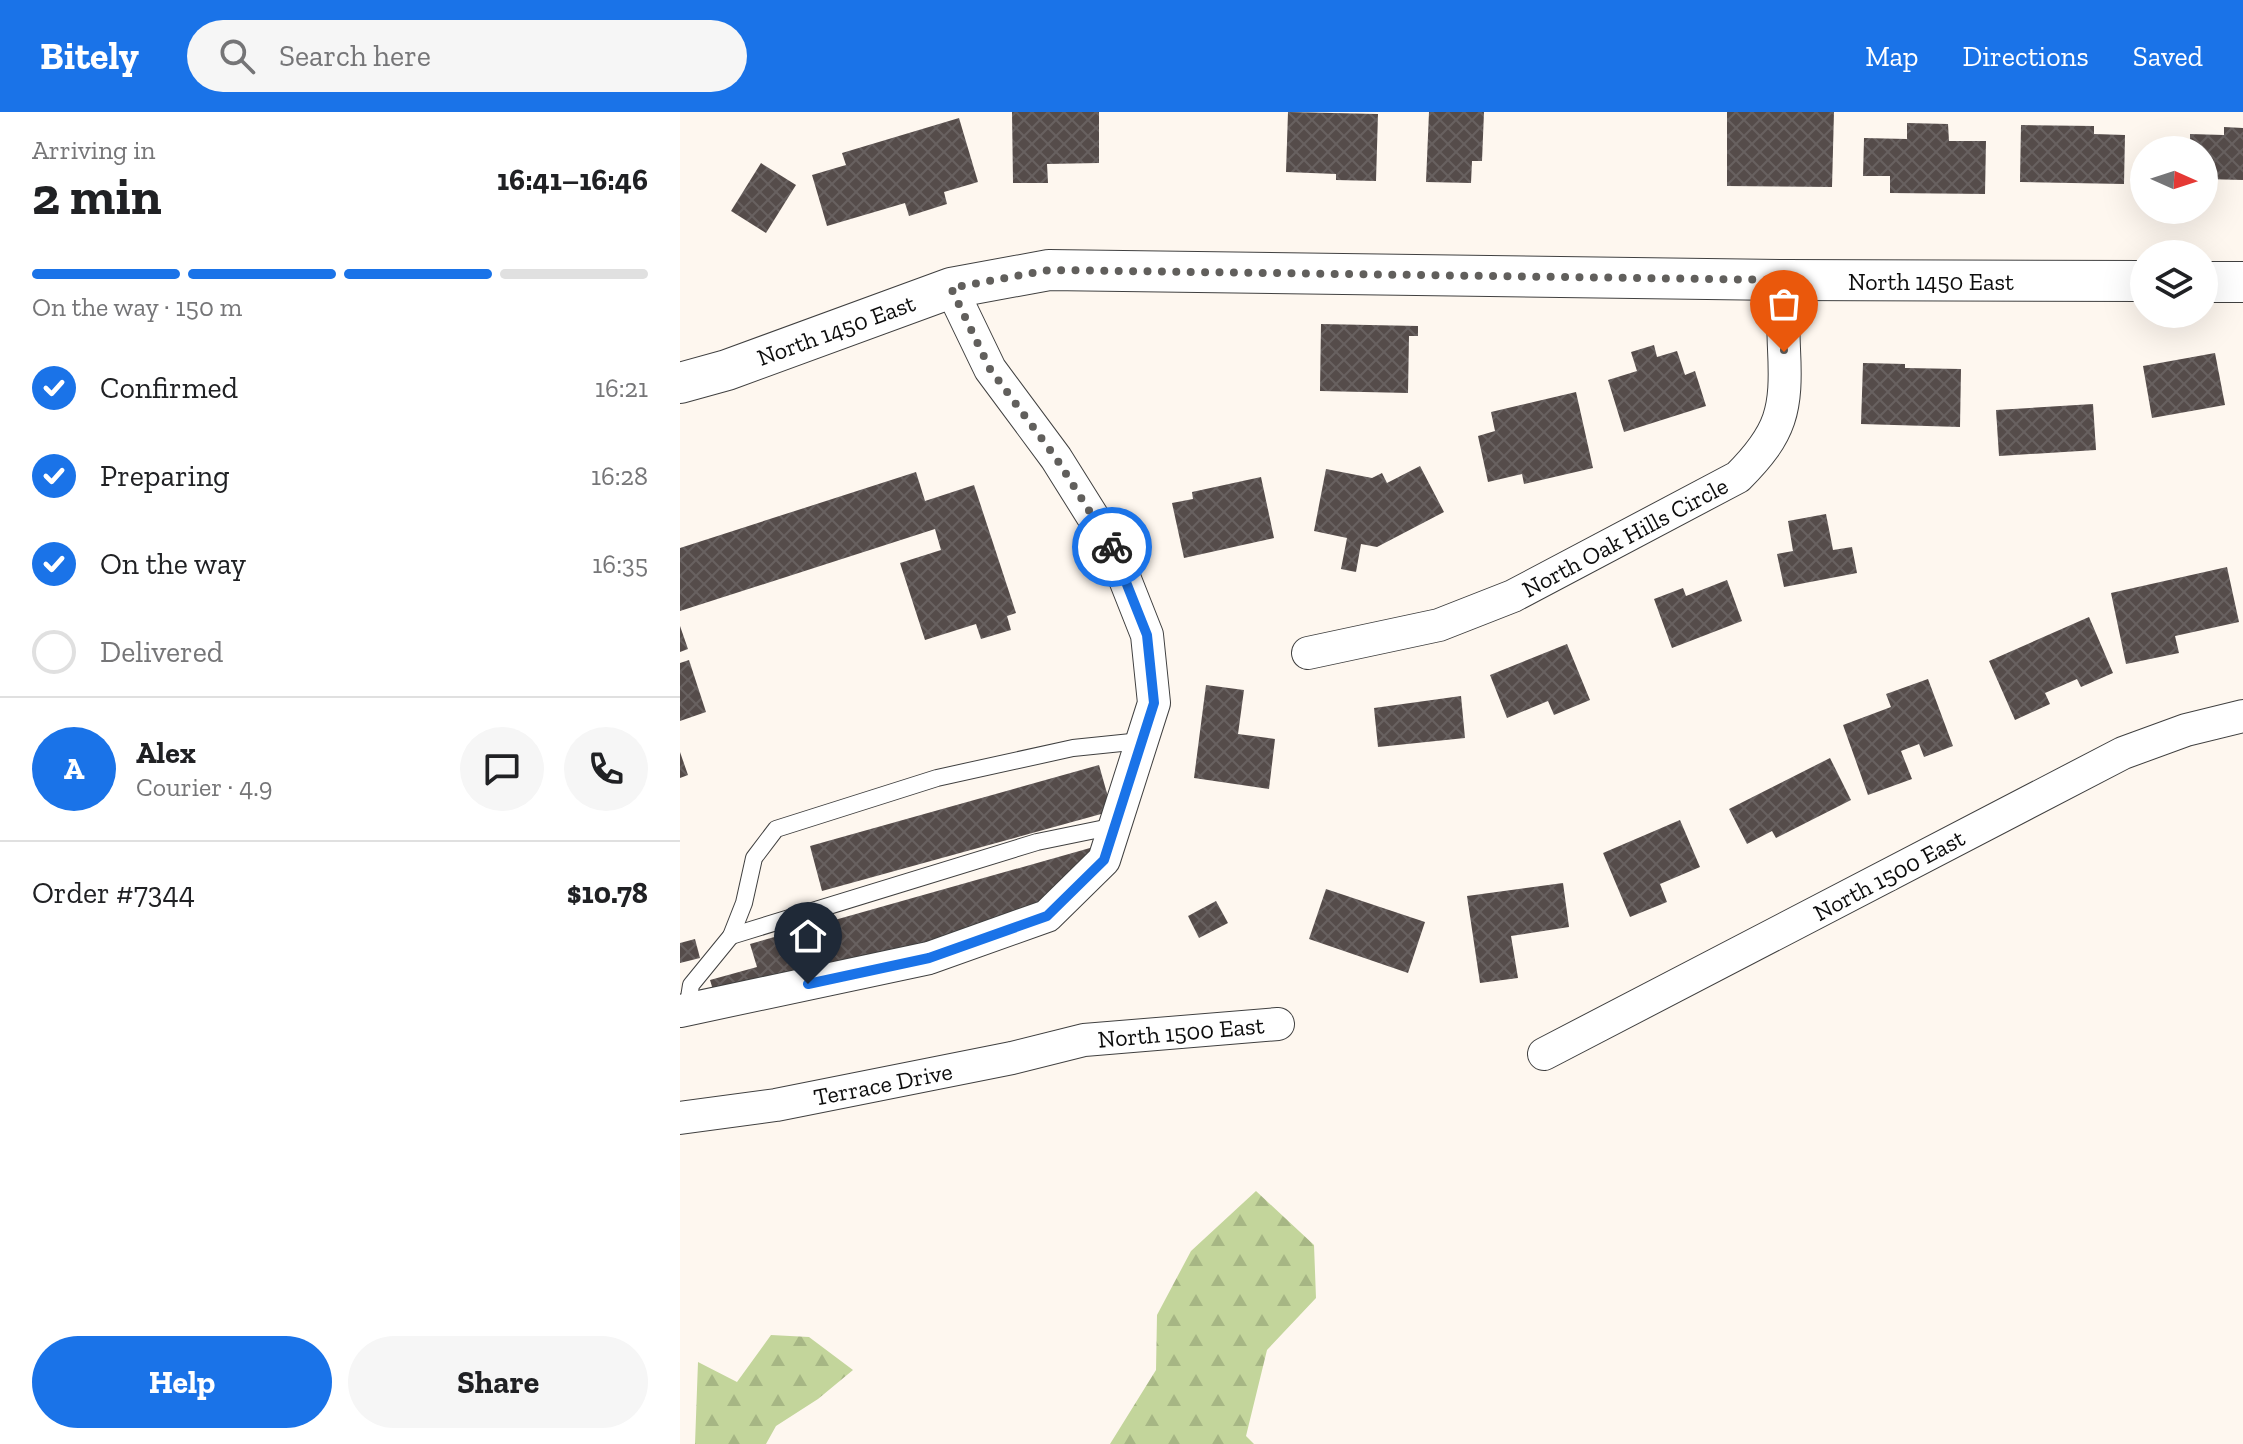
<!DOCTYPE html>
<meta charset="utf-8">
<style>
body{margin:0;font-family:"Zilla Slab",serif;background:#f6f6f6;color:#202124;height:100vh;display:flex;flex-direction:column;font-size:30px;white-space:nowrap}
*{box-sizing:border-box;margin:0}
p{font-size:26px;color:#757577}
.icon{flex:none;width:44px;height:44px;fill:none;stroke:currentColor;stroke-width:2;stroke-linecap:round;stroke-linejoin:round}
.map{position:relative;flex:1;overflow:hidden}
.side{display:flex;flex-direction:column;background:#fff;width:680px}
.side>*{flex:none}
.needle{width:52px;rotate:93deg}
.buttons{position:absolute;left:1450px;top:24px;display:grid;gap:16px}
.buttons a{display:grid;place-items:center;width:88px;height:88px;border-radius:50%;background:#fff;box-shadow:0 8px 32px #0002;font-size:40px}
.pin{position:absolute;display:grid;place-items:center;width:68px;height:68px;color:#fff;margin:-82px -34px;border-radius:50% 50% 50% 0;rotate:-45deg;box-shadow:0 0 8px #0007}
.pin .icon{rotate:45deg}
.courier{position:absolute;display:grid;place-items:center;width:80px;height:80px;margin:-40px;border:6px solid #1a73e8;border-radius:50%;background:#fff;color:#222;box-shadow:0 2px 10px #0007}
.overview em{font-style:normal;font-weight:700}
.overview div{display:flex;flex-direction:column-reverse}
.overview{display:flex;align-items:center;justify-content:space-between;height:136px;padding:0 32px}
h1{font-size:52px;font-weight:700;line-height:60px}
.bar{display:grid;grid-template-columns:repeat(4,1fr);gap:12px 8px;align-content:center;height:96px;padding:0 32px}
.bar i{height:10px;border-radius:6px;background:#e0e0e0}
.bar .selected{background:#1a73e8}
.bar p{grid-column:span 4}
.line{display:flex;align-items:center;gap:20px;padding:0 32px;border-top:2px solid #e0e0e0}
.line div{flex:1}
.round{display:grid;place-items:center;flex:none;width:84px;height:84px;border-radius:42px;background:#f6f6f6}
ol{padding:0 32px;list-style:none}
li{display:flex;align-items:center;gap:24px;height:88px}
li p{margin-inline-start:auto}
li .icon{padding:8px;border-radius:50%;background:#1a73e8;color:#fff;stroke-width:4}
li:last-child{color:#757577}
li i{width:44px;height:44px;border:4px solid #e0e0e0;border-radius:50%}
.button{display:flex;gap:16px;margin-top:auto;padding:16px 32px}
.button a{flex:1;height:92px;border-radius:48px;background:#1a73e8;color:#fff;font-size:32px;font-weight:700;line-height:92px;text-align:center}
.button a+a{background:#f6f6f6;color:#202124}
header{display:flex;align-items:center;gap:48px;box-sizing:border-box;height:112px;padding:0 40px;background:#1a73e8;color:#fff}
header strong{font-size:38px}
nav{display:flex;gap:44px;margin-inline-start:auto;font-size:28px}
.search{width:560px;height:72px;background:#f6f6f6;display:flex;align-items:center;gap:20px;box-sizing:border-box;padding:0 28px;border-radius:44px;color:#757577;font-size:30px}
main{display:flex;flex:1;min-height:0}
.map>svg:first-child{display:block}
.forest{fill:url(#forest-firs)}
.building{fill:url(#building-cross-hatch)}
.lines{fill:none;stroke-linecap:round;stroke-linejoin:round}
.service-casing{stroke:#404040;stroke-width:18}
.minor-casing{stroke:#404040;stroke-width:34}
.tertiary-casing{stroke:#404040;stroke-width:42}
.service{stroke:#fff;stroke-width:16}
.minor{stroke:#fff;stroke-width:32}
.tertiary{stroke:#fff;stroke-width:40}
.done{stroke:#615f5c;stroke-width:8;stroke-dasharray:0 14.4}
.route{stroke:#1a73e8;stroke-width:10}
.labels{text-anchor:middle;dominant-baseline:central;stroke-width:8;stroke-linejoin:round;paint-order:stroke}
.street-label{font-size:24px;fill:#0d0d0d;stroke:#fff}
</style>
<header>
<strong>Bitely</strong>
<div class="search"><svg class="icon" aria-label="search" viewBox="0 0 24 24"><circle cx="10" cy="10" r="6"/><path d="M15 15l6 6"/></svg>Search here</div>
<nav><a>Map</a><a>Directions</a><a>Saved</a></nav>
</header>
<main>
<section class="side">
<div class="overview"><div><h1>2 min</h1><p>Arriving in</p></div><em>16:41–16:46</em></div>
<div class="bar"><i class="selected"></i><i class="selected"></i><i class="selected"></i><i></i><p>On the way · 150 m</p></div>
<ol>
<li><svg class="icon" aria-label="check" viewBox="0 0 24 24"><path d="M5 12l5 5 9-10"/></svg>Confirmed<p>16:21</p></li>
<li><svg class="icon" aria-label="check" viewBox="0 0 24 24"><path d="M5 12l5 5 9-10"/></svg>Preparing<p>16:28</p></li>
<li><svg class="icon" aria-label="check" viewBox="0 0 24 24"><path d="M5 12l5 5 9-10"/></svg>On the way<p>16:35</p></li>
<li><i></i>Delivered</li>
</ol>
<div class="line" style="height:144px"><b class="round" style="background:#1a73e8;color:#fff">A</b><div><b>Alex</b><p>Courier · 4.9</p></div><a class="round"><svg class="icon" aria-label="chat" viewBox="0 0 24 24"><path d="M4 5h16v11H9l-5 4z"/></svg></a><a class="round"><svg class="icon" aria-label="phone" viewBox="0 0 24 24"><path d="M5 4h4l2 5-3 2q2 4 5 5l2-3 5 2v4C11 20 4 13 5 4z"/></svg></a></div>
<div class="line" style="height:104px"><div>Order #7344</div><b>$10.78</b></div>
<div class="button"><a>Help</a><a>Share</a></div>
</section>
<div class="map">
<svg width="1563" height="1332" viewBox="0 0 1563 1332">
<defs>
<pattern id="forest-firs" width="22" height="20" patternUnits="userSpaceOnUse" patternTransform="scale(2)"><rect width="22" height="20" fill="#c3d59b"/><path d="M5 1l3.5 6h-7zM16 11l3.5 6h-7z" fill="#a6b684"/></pattern>
<pattern id="building-cross-hatch" width="8" height="8" patternUnits="userSpaceOnUse" patternTransform="scale(2)"><rect width="8" height="8" fill="#554c4a"/><path d="M0 0l8 8M0 8l8-8" fill="none" stroke="#686160"/></pattern>
</defs>
<rect width="100%" height="100%" fill="#fef7ef"/>
<!-- forest -->
<g class="forest">
<polygon points="576,1079 634,1133 636,1186 587,1238 566,1324 574,1332 430,1332 476,1258 477,1203 511,1139"/>
<polygon points="91,1223 129,1225 173,1258 138,1287 96,1314 86,1332 15,1332 18,1250 57,1270"/>
</g>
<!-- building -->
<g class="building">
<polygon points="332,0 419,0 419,51 367,52 368,71 333,71"/>
<polygon points="608,0 698,2 696,69 656,68 656,62 606,60"/>
<polygon points="749,0 804,0 802,49 792,49 791,71 746,70"/>
<polygon points="1047,0 1154,0 1152,75 1047,74"/>
<polygon points="279,6 298,70 264,80 267,92 229,104 225,91 147,114 132,63 166,53 162,41"/>
<polygon points="1227,11 1268,12 1269,29 1306,29 1305,82 1210,81 1210,64 1183,64 1184,26 1227,27"/>
<polygon points="1341,13 1414,14 1414,22 1445,23 1444,72 1340,70"/>
<polygon points="1544,15 1563,16 1563,68 1524,67 1524,38 1480,38 1480,32 1510,32 1510,22 1544,23"/>
<polygon points="81,51 116,73 86,121 51,99"/>
<polygon points="641,212 738,214 738,224 729,224 728,281 640,279"/>
<polygon points="974,233 977,245 997,239 1005,263 1015,259 1026,294 944,320 928,268 957,259 951,240"/>
<polygon points="1535,241 1545,293 1472,306 1463,254"/>
<polygon points="1183,251 1225,252 1225,256 1281,257 1280,315 1181,312"/>
<polygon points="896,280 913,356 844,372 842,362 808,370 798,324 815,319 811,300"/>
<polygon points="1413,292 1416,338 1319,344 1316,298"/>
<polygon points="740,354 764,400 697,435 681,432 676,460 661,457 667,426 634,419 646,357 692,366 702,361 707,371"/>
<polygon points="236,360 245,389 294,373 336,501 327,504 331,518 301,527 296,512 245,528 220,451 261,438 255,417 0,499 0,436"/>
<polygon points="581,365 594,426 504,446 492,391 513,387 512,380"/>
<polygon points="1146,402 1153,438 1172,435 1177,461 1104,475 1097,442 1113,439 1108,409"/>
<polygon points="1547,455 1559,510 1495,524 1499,541 1446,552 1431,481"/>
<polygon points="1047,468 1062,509 992,536 974,487 1003,476 1006,484"/>
<polygon points="1409,505 1433,561 1401,575 1397,567 1365,581 1370,592 1335,608 1309,549"/>
<polygon points="0,514 8,537 0,540"/>
<polygon points="887,532 910,588 874,603 868,589 827,606 810,563"/>
<polygon points="9,548 26,600 0,609 0,551"/>
<polygon points="1248,567 1273,634 1244,645 1239,632 1221,639 1232,667 1188,683 1163,613 1211,595 1206,582"/>
<polygon points="526,573 564,578 558,622 595,627 589,677 514,666"/>
<polygon points="781,584 785,626 698,635 694,596"/>
<polygon points="0,640 8,663 0,666"/>
<polygon points="1150,646 1171,688 1096,726 1092,719 1067,732 1049,697"/>
<polygon points="419,653 432,699 142,779 130,734"/>
<polygon points="1000,708 1020,755 980,772 987,790 950,805 923,741"/>
<polygon points="417,734 406,786 37,891 30,868 77,855 70,832"/>
<polygon points="883,771 889,815 831,824 838,866 800,871 787,784"/>
<polygon points="646,777 745,810 728,861 629,827"/>
<polygon points="536,789 548,811 519,826 508,804"/>
<polygon points="15,827 20,846 0,851 0,831"/>
</g>
<g class="lines">
<!-- service casing -->
<g class="service-casing">
<g id="service">
<polyline points="51,824 357,730 435,714"/>
<polyline points="7,898 11,873 51,824 64,791 74,746 96,717 257,666 393,636 461,629"/>
</g>
</g>
<!-- minor casing -->
<g class="minor-casing">
<g id="minor">
<path d="M628,541l131,-28 74,-29 225,-119c44,-44 49,-67 46,-128 -1,-23 -1,-46 -1,-69"/>
<polyline points="0,899 249,846 367,804 424,748 474,591 467,523 433,437 376,346 310,257 271,176"/>
<polyline points="864,942 1443,641 1506,618 1563,604"/>
<polyline points="0,1006 96,993 332,946 404,928 598,912"/>
</g>
</g>
<!-- tertiary casing -->
<g class="tertiary-casing">
<g id="tertiary">
<polyline points="1524,170 1563,170"/>
<polyline points="0,271 47,258 271,176 369,158 1103,168 1464,169"/>
</g>
</g>
<!-- service -->
<use href="#service" class="service"/>
<!-- minor -->
<use href="#minor" class="minor"/>
<!-- tertiary -->
<use href="#tertiary" class="tertiary"/>
</g>
<g class="lines">
<!-- done -->
<polyline class="done" points="432,435 376,346 310,257 271,176 369,158 1103,168 1104,240"/>
<!-- route -->
<polyline class="route" points="128,872 249,846 367,804 424,748 474,591 467,523 432,435"/>
</g>
<g class="labels">
<!-- street labels -->
<g class="street-label">
<text x="1251" y="169">North 1450 East</text>
<text transform="translate(156 218) rotate(-20)">North 1450 East</text>
<text transform="translate(945 425) rotate(-28)">North Oak Hills Circle</text>
<text transform="translate(1209 763) rotate(-28)">North 1500 East</text>
<text transform="translate(501 920) rotate(-5)">North 1500 East</text>
<text transform="translate(203 972) rotate(-11)">Terrace Drive</text>
</g>
</g>
</svg>
<div class="buttons">
<a><svg class="needle" viewBox="-14 -14 28 28"><path d="M0-13l5 13h-10z" fill="#e53935"/><path d="M0 13l5-13h-10z" fill="#757577"/></svg></a>
<a><svg class="icon" aria-label="layers" viewBox="0 0 24 24"><path d="M12 4l9 5-9 5-9-5zM3 14l9 5 9-5"/></svg></a>
</div>
<div class="pin" style="left:1104px;top:240px;background:#ea580c"><svg class="icon" aria-label="bag" viewBox="0 0 24 24"><path d="M5 8h14l-1 12H6zM9 8a3 3 0 0 1 6 0"/></svg></div>
<div class="pin" style="left:128px;top:872px;background:#1f2937"><svg class="icon" aria-label="home" viewBox="0 0 24 24"><path d="M3 11l9-7 9 7M6 9v11h12V9"/></svg></div>
<div class="courier" style="left:432px;top:435px"><svg class="icon" aria-label="bike" viewBox="0 0 24 24"><circle cx="6" cy="16" r="4"/><circle cx="18" cy="16" r="4"/><path d="M6 16l4-8h5l3 8M10 8l3 8H6M13 5h3"/></svg></div>
</div>
</main>
